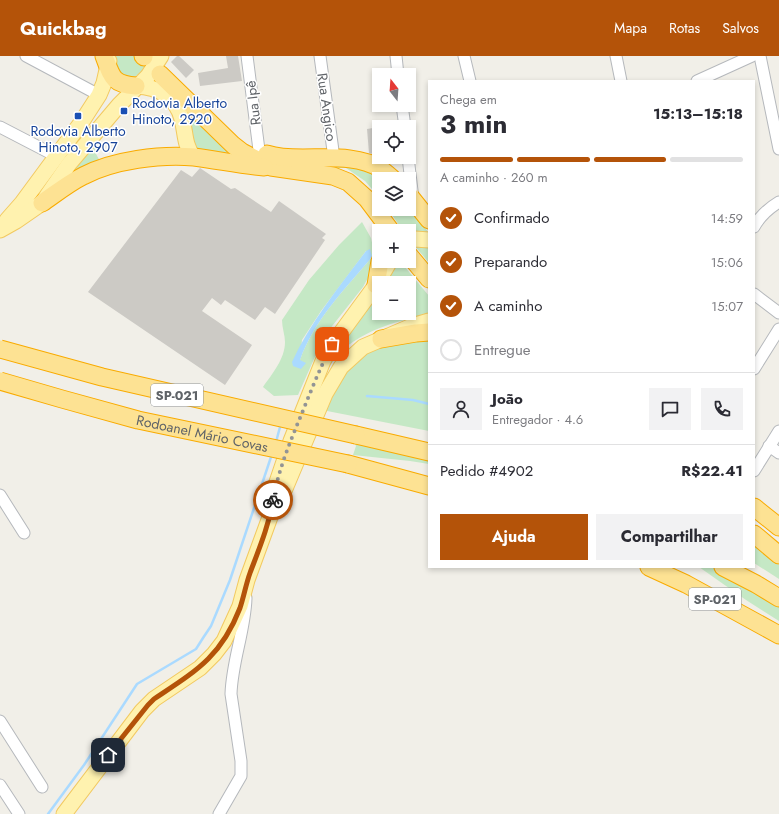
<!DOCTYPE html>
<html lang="pt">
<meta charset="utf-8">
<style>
body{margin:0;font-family:Jost,sans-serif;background:#f2f2f3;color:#2b2b33;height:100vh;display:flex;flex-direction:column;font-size:15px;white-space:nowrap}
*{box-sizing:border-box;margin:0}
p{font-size:13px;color:#7c7c81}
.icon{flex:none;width:22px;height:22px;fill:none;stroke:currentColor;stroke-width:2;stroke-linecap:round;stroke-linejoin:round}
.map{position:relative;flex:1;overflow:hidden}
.drawer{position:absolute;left:428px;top:24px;width:327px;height:488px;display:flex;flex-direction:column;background:#fff;border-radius:0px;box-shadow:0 2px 6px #0003}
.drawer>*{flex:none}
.needle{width:26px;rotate:343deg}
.controls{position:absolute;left:372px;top:12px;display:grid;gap:8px}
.controls a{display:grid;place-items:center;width:44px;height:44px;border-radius:0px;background:#fff;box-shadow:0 2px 6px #0003;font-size:20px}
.pin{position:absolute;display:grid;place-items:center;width:34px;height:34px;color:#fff;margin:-17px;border-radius:8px;box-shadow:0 2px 6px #0006}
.courier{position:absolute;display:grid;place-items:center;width:40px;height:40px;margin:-20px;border:3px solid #b45309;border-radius:50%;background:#fff;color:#222;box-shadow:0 1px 5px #0007}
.summary em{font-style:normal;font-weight:700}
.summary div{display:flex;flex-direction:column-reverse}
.summary{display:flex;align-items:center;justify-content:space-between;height:68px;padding:0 12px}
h1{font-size:26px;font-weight:700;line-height:30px}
.bar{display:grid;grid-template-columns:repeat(4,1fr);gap:6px 4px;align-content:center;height:48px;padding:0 12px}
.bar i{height:5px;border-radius:3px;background:#e1e1e2}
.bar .on{background:#b45309}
.bar p{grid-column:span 4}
.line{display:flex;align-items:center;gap:10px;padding:0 12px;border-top:1px solid #e1e1e2}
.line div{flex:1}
.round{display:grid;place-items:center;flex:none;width:42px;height:42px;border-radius:0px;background:#f2f2f3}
ol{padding:0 12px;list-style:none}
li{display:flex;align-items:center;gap:12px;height:44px}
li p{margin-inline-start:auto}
li .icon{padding:4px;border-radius:50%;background:#b45309;color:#fff;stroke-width:4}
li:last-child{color:#7c7c81}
li i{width:22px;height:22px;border:2px solid #e1e1e2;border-radius:50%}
.button{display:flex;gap:8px;margin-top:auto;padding:8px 12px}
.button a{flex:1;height:46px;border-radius:0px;background:#b45309;color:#fff;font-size:16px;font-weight:700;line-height:46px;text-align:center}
.button a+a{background:#f2f2f3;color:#2b2b33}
header{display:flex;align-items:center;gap:24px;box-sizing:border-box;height:56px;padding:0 20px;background:#b45309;color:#fff}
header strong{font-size:19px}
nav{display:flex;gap:22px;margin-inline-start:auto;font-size:14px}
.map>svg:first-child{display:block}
.green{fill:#c5e8c5;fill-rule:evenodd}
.water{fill:#aadaff}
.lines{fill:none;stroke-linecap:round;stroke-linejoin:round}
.stream{stroke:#aadaff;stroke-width:2.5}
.building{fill:#cccac5}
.minor-casing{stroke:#b5b8bc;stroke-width:13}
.major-casing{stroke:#f2c960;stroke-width:17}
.highway-casing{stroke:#f9ab00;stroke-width:19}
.minor{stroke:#fff;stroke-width:11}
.major{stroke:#fff2af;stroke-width:15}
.highway{stroke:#fde293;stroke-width:17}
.highway-bridge-casing{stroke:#f9ab00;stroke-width:19;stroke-linecap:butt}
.highway-bridge{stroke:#fde293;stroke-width:17}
.done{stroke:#929495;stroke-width:4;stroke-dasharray:0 7.2}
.route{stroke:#b45309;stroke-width:5}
.transit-dot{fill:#1a4fb4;stroke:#fff;stroke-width:1.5}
.labels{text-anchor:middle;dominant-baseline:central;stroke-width:3;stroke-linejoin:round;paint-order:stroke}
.shield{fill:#fff;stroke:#8f9295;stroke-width:1}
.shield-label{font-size:13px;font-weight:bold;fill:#5f6368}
.transit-label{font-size:14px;fill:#164399;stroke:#fff;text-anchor:start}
.street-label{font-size:14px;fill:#5f6368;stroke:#fff}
</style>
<header>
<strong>Quickbag</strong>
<nav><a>Mapa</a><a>Rotas</a><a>Salvos</a></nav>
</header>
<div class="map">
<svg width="779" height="758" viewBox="0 0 779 758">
<rect width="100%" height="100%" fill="#f1efe8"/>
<!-- green -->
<g class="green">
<path d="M114,0h21l12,10c-6,7 -13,13 -23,14l-11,-20z"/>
<polygon points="181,50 242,102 194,94"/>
<polygon points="94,87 96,98 100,105 65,118"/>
<polygon points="280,106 362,109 383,123 379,123 379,141 365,125 346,112 318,112"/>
<polygon points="409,150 428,176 403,175 388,153 409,153"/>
<path d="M362,166l9,16 3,14 -5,24 -6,11 -34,43 -11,20 -20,45 -24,1 -11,-9c9,-13 22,-28 22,-45 0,-7 -3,-14 -3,-22l27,-40 30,-35zM366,195l6,6c-27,32 -58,63 -72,103l2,-20 19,-29z"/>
<polygon points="415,190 429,192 429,207"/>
<path d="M396,205h4l29,35v18c-38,9 -68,16 -96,45l-3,-2 49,-71v27h30v-30h-28z"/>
<polygon points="429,278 429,375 322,354 345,314 373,290"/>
<polygon points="352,382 429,396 429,408 410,405 353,399 356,390"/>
<polygon points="754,488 779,509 779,523 754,507"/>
<polygon points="699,511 722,511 779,545 779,565 746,544"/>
</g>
<!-- water -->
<path class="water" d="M370,193l2,8c-27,32 -58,63 -72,103l6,3 -5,6 -8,-3 -1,-4c19,-41 47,-75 74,-111z"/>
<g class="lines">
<!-- stream -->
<g class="stream">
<polyline points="367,340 413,344 429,348"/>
<polyline points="276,386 280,371"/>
<polyline points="48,758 84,709 137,628 196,593 203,582 211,570 230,524 272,398"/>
</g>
</g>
<!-- building -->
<g class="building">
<polygon points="177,0 179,0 194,14 186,22 171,6"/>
<polygon points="226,0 238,0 242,25 200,30 198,17 228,12"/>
<polygon points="379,71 379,99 373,98 369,97 367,73"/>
<polygon points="200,112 231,133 235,132 271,156 279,145 326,178 322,182 325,184 275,258 265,251 255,264 225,244 221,249 212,242 202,255 252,289 225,329 88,236 181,114 192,121"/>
</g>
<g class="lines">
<!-- minor casing -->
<g class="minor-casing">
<g id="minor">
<polyline points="26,0 99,39"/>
<polyline points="247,0 259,94"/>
<polyline points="320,0 334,102"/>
<polyline points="396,0 398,19"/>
<polyline points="464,0 470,25"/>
<polyline points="616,0 621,25"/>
<polyline points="760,0 779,93"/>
<polyline points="697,25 752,0"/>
<polyline points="402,49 405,71"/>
<polyline points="0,71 56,100"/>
<polyline points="408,101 413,143"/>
<path d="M754,171c6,-11 15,-19 25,-25"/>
<polyline points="754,238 779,257"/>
<polyline points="754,313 779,273"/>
<polyline points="769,390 779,397"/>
<polyline points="754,415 779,375"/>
<polyline points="0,439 24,477"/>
<polyline points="0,665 42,731"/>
<polyline points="0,729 19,758"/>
<path d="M219,758l22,-38v-15l-10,-67c1,-33 14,-63 15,-96"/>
</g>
</g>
<!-- major casing -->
<g class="major-casing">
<g id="major">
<path d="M136,30c22,1 40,10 46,33 4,16 2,24 11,38"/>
<polyline points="7,164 22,147 81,67 99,39 104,27 109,5"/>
<polyline points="0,174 16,165 42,147 69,108 119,49 148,20 161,0"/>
<polyline points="409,185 415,183 429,184"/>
<polyline points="273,444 275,432 291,385 323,305 332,289 376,229 390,205"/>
<polyline points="64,758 142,655 154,643 200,612 214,598 224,585 240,550 247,524 270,461 284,435 325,338 341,311 363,291 412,270 429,265"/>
</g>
</g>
<!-- highway casing -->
<g class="highway-casing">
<g id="highway">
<path d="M104,0c8,21 8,28 32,30"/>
<polyline points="143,0 144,1"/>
<polyline points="160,18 233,89 242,96 271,111 333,120 348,126 367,143 391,175"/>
<path d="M267,98c12,4 24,4 36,4 26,0 56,-3 78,11 4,3 8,7 12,10"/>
<polyline points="409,139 429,164"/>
<path d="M42,147c13,-9 27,-20 41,-27 30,-16 78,-22 111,-19 24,3 46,8 70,10"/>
<polyline points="409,199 429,223"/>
<polyline points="376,229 380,205"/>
<polyline points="381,283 416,277 429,276"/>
<polyline points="356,379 429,396"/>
<polyline points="348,408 429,430"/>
<polyline points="754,451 779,471"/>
<polyline points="754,478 779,499"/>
<polyline points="649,511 686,528 779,579"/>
<polyline points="723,511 756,528 779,542"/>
</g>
</g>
<!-- minor -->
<use href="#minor" class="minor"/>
<!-- major -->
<use href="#major" class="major"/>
<!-- highway -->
<use href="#highway" class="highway"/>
<!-- highway-bridge casing -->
<g class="highway-bridge-casing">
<g id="highway-bridge">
<polyline points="0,293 102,321 356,379"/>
<path id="s1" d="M0,325l62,18 76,21 210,44"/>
</g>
</g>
<!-- highway-bridge -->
<use href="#highway-bridge" class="highway-bridge"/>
</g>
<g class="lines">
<!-- done -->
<path class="done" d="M273,444c5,-28 16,-56 27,-82 10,-25 20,-50 32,-74"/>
<!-- route -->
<path class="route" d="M108,699l40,-50 6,-6c42,-28 67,-42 86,-91 4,-12 6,-24 10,-35 9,-24 19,-48 23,-73"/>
</g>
<!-- markers -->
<g class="transit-dot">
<rect x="120" y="51" width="8" height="8" rx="2"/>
<rect x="74" y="56" width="8" height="8" rx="2"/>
</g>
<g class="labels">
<!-- shield labels -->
<g class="shield">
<rect x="151" y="328" width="52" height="22" rx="3"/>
<rect x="689" y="532" width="52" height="22" rx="3"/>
</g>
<g class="shield-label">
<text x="177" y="339">SP-021</text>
<text x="715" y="543">SP-021</text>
</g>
<!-- transit labels -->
<g class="transit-label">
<text x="132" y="47">Rodovia Alberto<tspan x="132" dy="16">Hinoto, 2920</tspan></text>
<text x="78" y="75" text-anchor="middle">Rodovia Alberto<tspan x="78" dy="16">Hinoto, 2907</tspan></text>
</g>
<!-- street labels -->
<g class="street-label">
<text transform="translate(253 47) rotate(-97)">Rua Ipê</text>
<text transform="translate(327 51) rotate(82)">Rua Angico</text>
<text stroke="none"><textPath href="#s1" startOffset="209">Rodoanel Mário Covas</textPath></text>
</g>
</g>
</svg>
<div class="controls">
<a><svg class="needle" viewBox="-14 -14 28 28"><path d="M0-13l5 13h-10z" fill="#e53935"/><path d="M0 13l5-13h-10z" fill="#7c7c81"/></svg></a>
<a><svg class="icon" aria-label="locate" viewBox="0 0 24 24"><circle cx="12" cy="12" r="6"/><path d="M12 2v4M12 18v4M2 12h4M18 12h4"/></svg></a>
<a><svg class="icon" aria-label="layers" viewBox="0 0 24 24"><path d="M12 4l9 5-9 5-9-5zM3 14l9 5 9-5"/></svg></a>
<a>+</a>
<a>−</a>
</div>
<div class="pin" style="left:332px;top:288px;background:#ea580c"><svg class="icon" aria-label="bag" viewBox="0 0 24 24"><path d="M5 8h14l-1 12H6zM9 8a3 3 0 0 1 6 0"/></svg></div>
<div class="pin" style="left:108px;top:699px;background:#1f2937"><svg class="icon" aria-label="home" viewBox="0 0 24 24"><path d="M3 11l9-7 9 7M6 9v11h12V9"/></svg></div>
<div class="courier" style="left:273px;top:444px"><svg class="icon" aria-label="bike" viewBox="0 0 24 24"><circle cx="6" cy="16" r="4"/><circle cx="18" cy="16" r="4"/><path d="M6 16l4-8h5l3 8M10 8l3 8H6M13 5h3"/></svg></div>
<section class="drawer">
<div class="summary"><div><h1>3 min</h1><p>Chega em</p></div><em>15:13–15:18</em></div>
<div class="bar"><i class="on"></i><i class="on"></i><i class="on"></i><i></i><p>A caminho · 260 m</p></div>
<ol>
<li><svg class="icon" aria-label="check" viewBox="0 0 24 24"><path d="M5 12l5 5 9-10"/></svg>Confirmado<p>14:59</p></li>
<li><svg class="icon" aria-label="check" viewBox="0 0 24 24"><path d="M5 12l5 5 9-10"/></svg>Preparando<p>15:06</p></li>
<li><svg class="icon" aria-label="check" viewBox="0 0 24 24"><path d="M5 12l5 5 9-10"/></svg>A caminho<p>15:07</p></li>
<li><i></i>Entregue</li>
</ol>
<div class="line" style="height:72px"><a class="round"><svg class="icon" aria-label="person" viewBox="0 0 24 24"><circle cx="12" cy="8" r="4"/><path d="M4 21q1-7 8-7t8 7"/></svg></a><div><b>João</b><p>Entregador · 4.6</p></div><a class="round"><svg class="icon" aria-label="chat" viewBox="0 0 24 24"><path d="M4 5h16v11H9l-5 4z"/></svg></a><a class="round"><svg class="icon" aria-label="phone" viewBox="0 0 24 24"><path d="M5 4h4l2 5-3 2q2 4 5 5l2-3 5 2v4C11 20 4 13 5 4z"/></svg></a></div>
<div class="line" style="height:52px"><div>Pedido #4902</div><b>R$22.41</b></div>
<div class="button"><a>Ajuda</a><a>Compartilhar</a></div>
</section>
</div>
